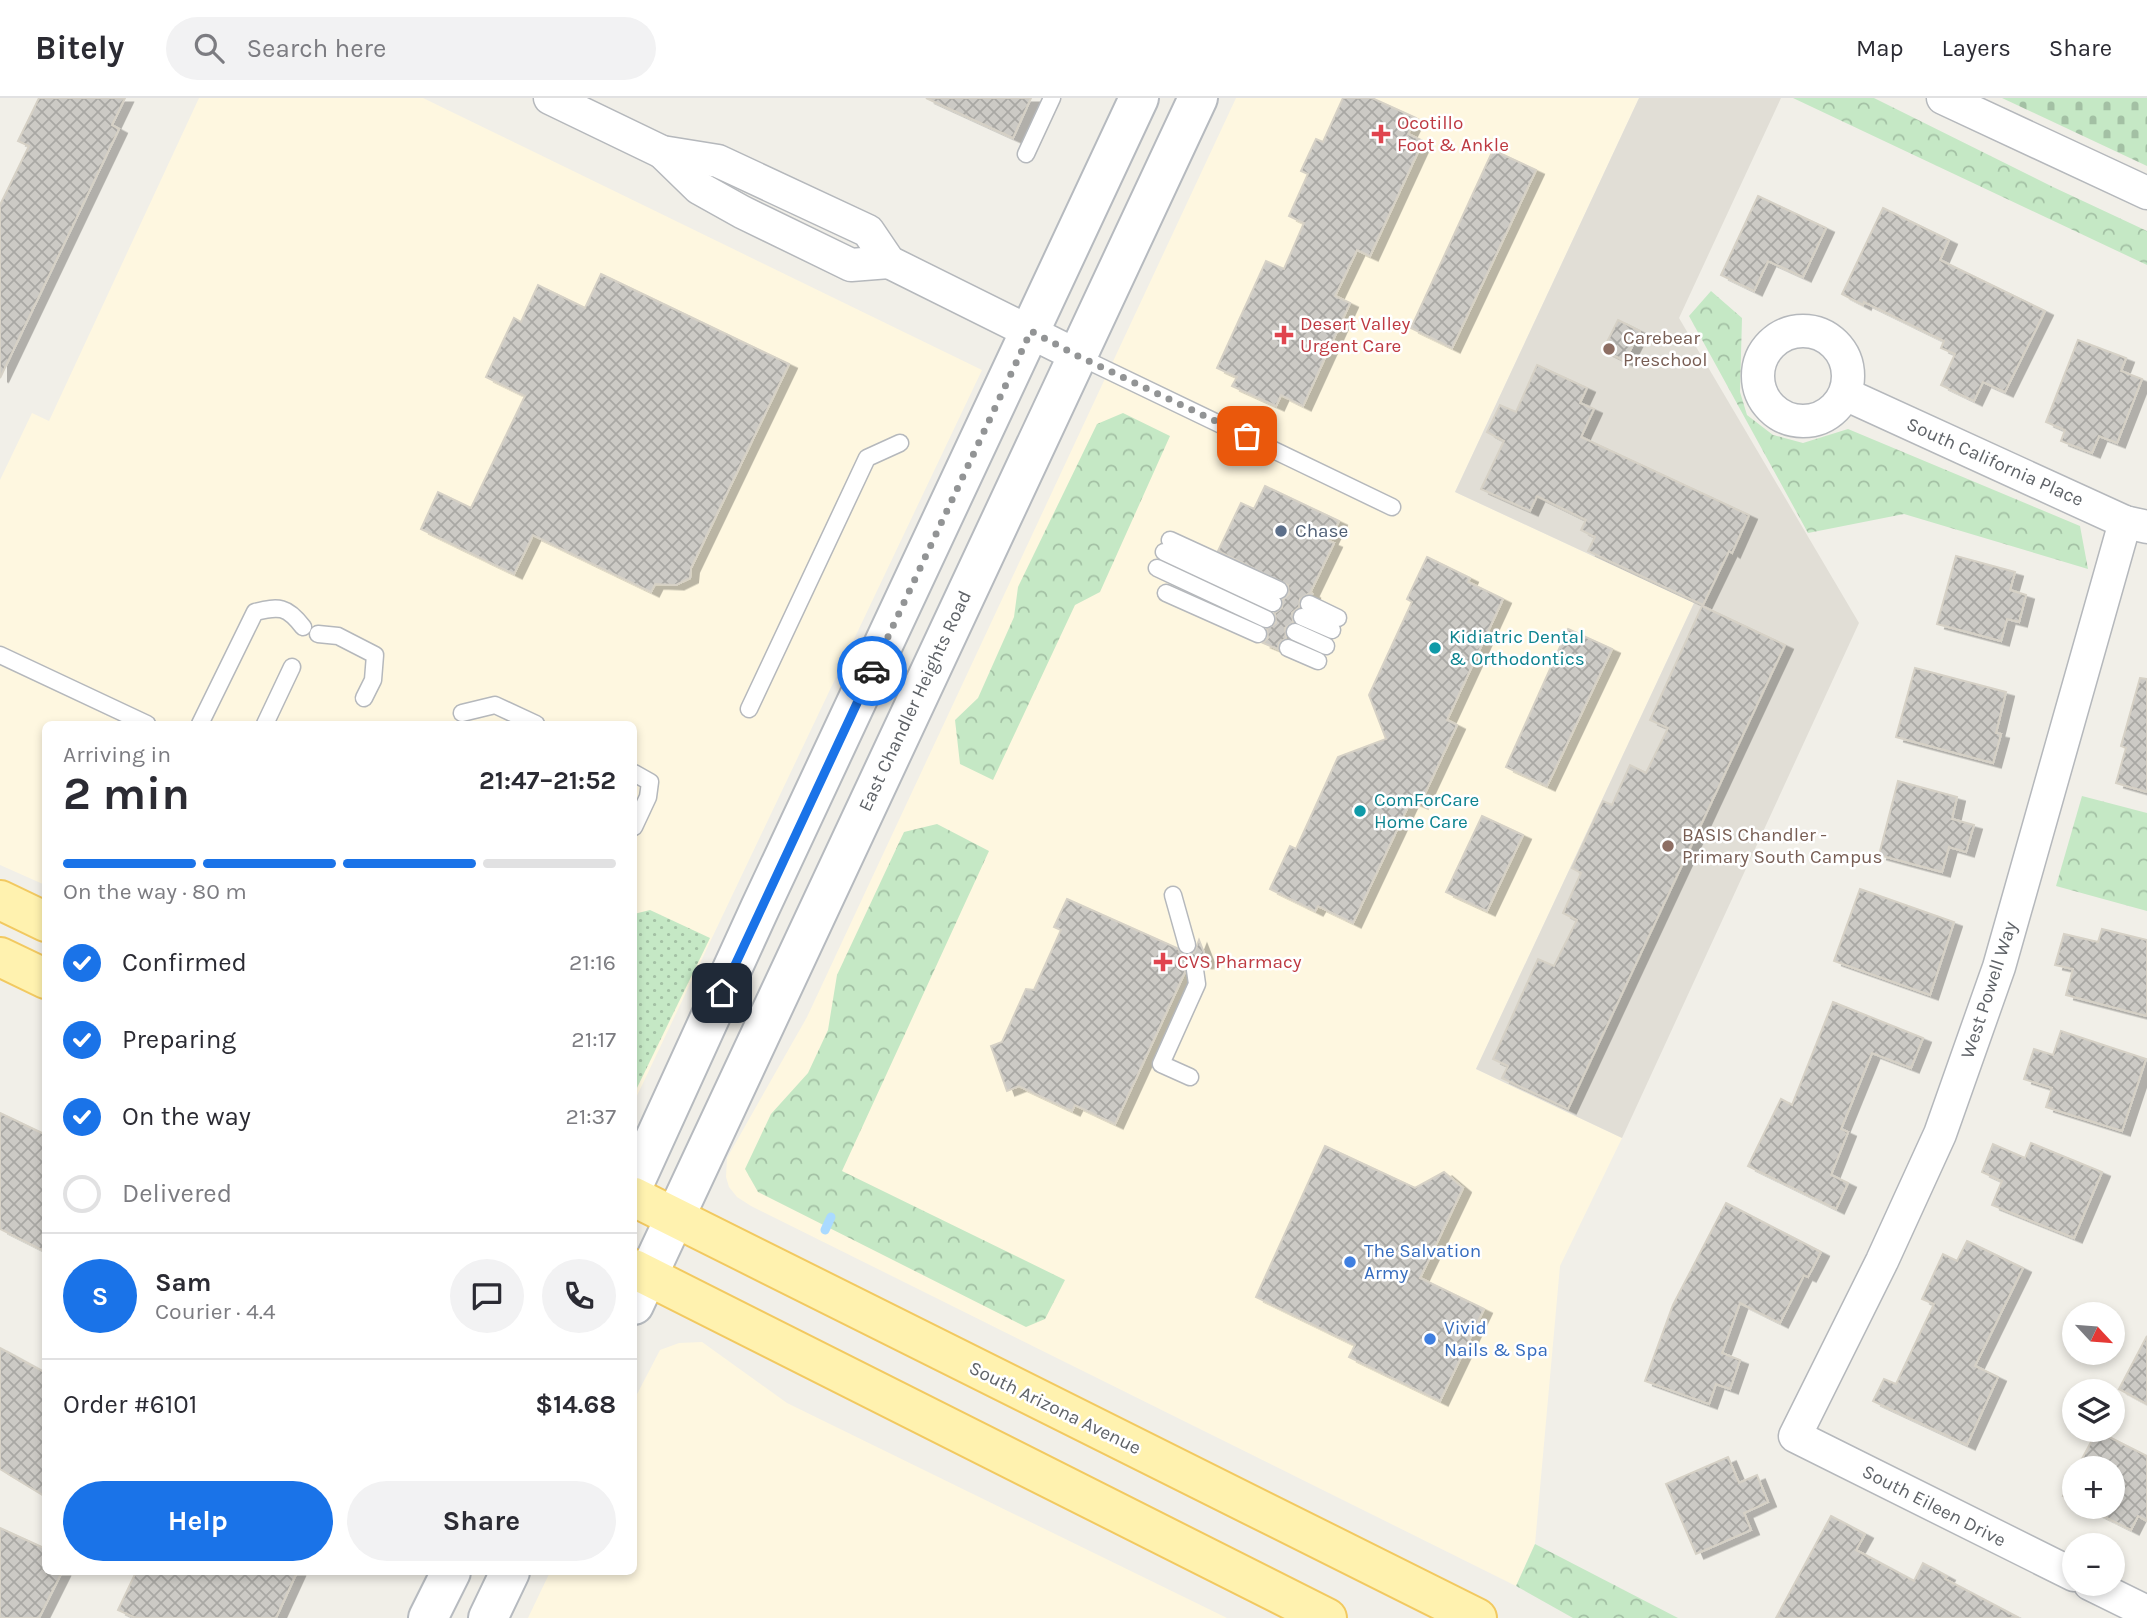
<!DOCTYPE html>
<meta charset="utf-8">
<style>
body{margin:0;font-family:Karla,sans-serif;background:#f2f2f3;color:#2b2b33;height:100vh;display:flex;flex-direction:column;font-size:26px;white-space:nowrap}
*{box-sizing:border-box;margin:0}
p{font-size:23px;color:#7c7c81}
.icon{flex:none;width:38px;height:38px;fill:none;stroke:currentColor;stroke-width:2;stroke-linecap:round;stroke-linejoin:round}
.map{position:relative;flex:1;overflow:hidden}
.sheet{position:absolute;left:42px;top:623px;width:595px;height:854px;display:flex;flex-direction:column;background:#fff;border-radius:10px;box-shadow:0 4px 10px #0003}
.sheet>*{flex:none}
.needle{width:46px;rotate:116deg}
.tools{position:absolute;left:2062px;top:1204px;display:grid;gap:14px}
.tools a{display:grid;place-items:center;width:63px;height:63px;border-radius:50%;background:#fff;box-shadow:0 4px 10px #0003;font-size:35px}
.pin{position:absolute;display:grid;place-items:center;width:60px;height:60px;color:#fff;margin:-30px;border-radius:14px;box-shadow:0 4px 10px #0006}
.courier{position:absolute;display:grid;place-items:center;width:70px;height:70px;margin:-35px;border:5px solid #1a73e8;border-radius:50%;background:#fff;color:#222;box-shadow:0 2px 9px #0007}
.summary em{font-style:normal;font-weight:700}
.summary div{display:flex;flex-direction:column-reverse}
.summary{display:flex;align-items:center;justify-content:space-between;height:119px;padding:0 21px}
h1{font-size:46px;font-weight:700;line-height:52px}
.bar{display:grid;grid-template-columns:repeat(4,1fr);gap:10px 7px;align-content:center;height:84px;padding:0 21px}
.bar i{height:9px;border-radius:5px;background:#e1e1e2}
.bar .current{background:#1a73e8}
.bar p{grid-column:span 4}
.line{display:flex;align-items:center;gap:18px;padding:0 21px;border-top:2px solid #e1e1e2}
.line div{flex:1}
.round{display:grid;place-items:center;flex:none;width:74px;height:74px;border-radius:37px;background:#f2f2f3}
ol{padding:0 21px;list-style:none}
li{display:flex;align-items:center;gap:21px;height:77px}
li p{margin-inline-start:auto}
li .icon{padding:7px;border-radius:50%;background:#1a73e8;color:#fff;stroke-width:4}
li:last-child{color:#7c7c81}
li i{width:38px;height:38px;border:4px solid #e1e1e2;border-radius:50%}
.button{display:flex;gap:14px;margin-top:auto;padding:14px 21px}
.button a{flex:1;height:80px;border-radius:42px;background:#1a73e8;color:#fff;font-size:28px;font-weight:700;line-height:80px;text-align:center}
.button a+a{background:#f2f2f3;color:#2b2b33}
header{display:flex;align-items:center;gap:42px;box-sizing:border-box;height:98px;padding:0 35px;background:#fff;border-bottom:2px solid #e1e1e2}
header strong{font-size:33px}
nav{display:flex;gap:38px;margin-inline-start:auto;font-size:24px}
.search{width:490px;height:63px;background:#f2f2f3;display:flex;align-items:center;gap:18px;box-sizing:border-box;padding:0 24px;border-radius:38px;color:#7c7c81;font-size:26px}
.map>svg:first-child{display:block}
.commercial{fill:#fef7e0}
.education{fill:#e1ded6}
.grass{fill:url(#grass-dots)}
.cemetery{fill:url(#cemetery-stones)}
.park{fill:url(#park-crowns)}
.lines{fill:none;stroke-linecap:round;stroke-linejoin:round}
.stream{stroke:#aadaff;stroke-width:9}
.building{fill:url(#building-cross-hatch);stroke:#d6d1c6;stroke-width:2;filter:url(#shadow)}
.lane-casing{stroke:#b5b8bc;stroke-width:19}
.street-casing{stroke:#b5b8bc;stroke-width:35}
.secondary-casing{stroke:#b6babf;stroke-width:42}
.primary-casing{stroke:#f2c960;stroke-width:42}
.lane{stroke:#fff;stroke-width:16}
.street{stroke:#fff;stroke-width:32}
.secondary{stroke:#fff;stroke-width:38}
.primary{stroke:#fff2af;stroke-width:38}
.done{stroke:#929495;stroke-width:7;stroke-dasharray:0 12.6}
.route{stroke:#1a73e8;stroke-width:9}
.health-dot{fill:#e0444e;stroke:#fff;stroke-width:2.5}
.education-dot{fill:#8d6e63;stroke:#fff;stroke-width:2.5}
.service-dot{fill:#5c6f8a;stroke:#fff;stroke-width:2.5}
.culture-dot{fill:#0f9aa8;stroke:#fff;stroke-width:2.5}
.shop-dot{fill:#3f7fe0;stroke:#fff;stroke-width:2.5}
.labels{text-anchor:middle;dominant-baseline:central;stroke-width:5;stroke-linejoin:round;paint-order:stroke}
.health-label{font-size:19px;fill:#be3a42;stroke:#fff;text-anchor:start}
.education-label{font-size:19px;fill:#785e54;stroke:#fff;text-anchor:start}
.street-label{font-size:19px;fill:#5f6368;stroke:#fff}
.service-label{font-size:19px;fill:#4e5e75;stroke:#fff;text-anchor:start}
.culture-label{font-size:19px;fill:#0d838f;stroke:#fff;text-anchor:start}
.shop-label{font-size:19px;fill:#366cbe;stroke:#fff;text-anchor:start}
</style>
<header>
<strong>Bitely</strong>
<div class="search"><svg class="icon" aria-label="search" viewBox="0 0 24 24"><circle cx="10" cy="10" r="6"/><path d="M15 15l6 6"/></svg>Search here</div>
<nav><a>Map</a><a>Layers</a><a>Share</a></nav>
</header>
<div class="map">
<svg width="2147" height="1520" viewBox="0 0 2147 1520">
<defs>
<pattern id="grass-dots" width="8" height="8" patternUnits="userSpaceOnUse" patternTransform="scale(1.75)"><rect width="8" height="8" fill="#c5e8c5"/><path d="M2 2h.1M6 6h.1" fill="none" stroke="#a3c0a4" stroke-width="1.8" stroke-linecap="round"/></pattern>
<pattern id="cemetery-stones" width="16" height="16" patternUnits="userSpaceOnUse" patternTransform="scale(1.75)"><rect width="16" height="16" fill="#c5e8c5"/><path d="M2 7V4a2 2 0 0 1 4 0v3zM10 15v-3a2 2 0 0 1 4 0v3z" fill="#a3c0a4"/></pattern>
<pattern id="park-crowns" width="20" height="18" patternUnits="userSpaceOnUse" patternTransform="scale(1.75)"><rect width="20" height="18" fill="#c5e8c5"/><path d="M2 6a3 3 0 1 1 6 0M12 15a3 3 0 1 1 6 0" fill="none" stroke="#a3c0a4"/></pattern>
<pattern id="building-cross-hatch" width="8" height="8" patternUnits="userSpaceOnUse" patternTransform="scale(1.75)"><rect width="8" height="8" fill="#cccac5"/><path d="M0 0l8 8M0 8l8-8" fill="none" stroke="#a9a8a4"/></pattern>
<filter id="shadow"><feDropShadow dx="8" dy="4.5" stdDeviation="0" flood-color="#0004"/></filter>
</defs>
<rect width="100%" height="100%" fill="#f1efe8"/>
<!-- commercial -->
<g class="commercial">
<polygon points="199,0 423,0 982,272 634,1004 634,626 46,626 45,787 0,767 0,382 32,315 49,323"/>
<polygon points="1236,0 1639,0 1455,394 1694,505 1476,971 1622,1040 1560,1168 1535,1446 1516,1488 751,1108 737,1099 729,1089 726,1079 727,1060 807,919"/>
<polygon points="702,1244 787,1305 1227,1520 528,1520 550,1474 634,1474 634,1302 660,1252 679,1245"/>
</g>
<!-- education -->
<polygon class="education" points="1639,0 1781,0 1679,220 1859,525 1622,1040 1476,971 1694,505 1455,394"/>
<!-- grass -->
<polygon class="grass" points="650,812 710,840 634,996 634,816"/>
<!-- cemetery -->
<polygon class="cemetery" points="2002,0 2147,0 2147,68"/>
<!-- park -->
<g class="park">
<polygon points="1793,0 1874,0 2053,89 2147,133 2147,167"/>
<polygon points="1711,193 1742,220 1740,294 1747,317 1773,337 1803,345 1848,331 2080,428 2088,471 1904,416 1808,435 1689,218"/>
<polygon points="1123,315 1170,338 1100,494 1075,507 993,682 960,666 955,622 978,600 1014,519 1018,489 1097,326"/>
<polygon points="2082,698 2147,715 2147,813 2056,788"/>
<polygon points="937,726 989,753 842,1073 1065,1182 1045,1221 1026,1229 758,1094 745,1071 771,1016 808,975 828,932 837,877 904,734"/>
<polygon points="1535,1446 1678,1520 1573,1520 1516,1488"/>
</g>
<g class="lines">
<!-- stream -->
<polyline class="stream" points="825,1132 831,1119"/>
</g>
<!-- building -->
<g class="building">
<polygon points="39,0 125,0 112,27 119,31 0,280 0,107 29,48 18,43"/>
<polygon points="926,0 1031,0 1013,40"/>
<polygon points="1343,0 1372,0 1416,20 1408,36 1423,43 1370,158 1357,152 1335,198 1350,205 1303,308 1281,297 1276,308 1232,288 1237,279 1217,270 1266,163 1284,171 1304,125 1289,118 1308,76 1301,73 1316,41 1323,44"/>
<polygon points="1493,52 1536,72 1452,250 1411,230"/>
<polygon points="1758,98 1826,130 1803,179 1768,163 1754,193 1721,177"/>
<polygon points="1883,110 1949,142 1940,162 2045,213 2005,294 1983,284 1974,303 1941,287 1955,256 1941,250 1944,243 1864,204 1863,207 1842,196"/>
<polygon points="601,176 789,266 691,470 690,480 676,487 655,486 651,494 533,437 514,476 421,431 438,394 471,410 525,298 486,279 514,220 521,224 538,187 585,210"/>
<polygon points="1618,222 1640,233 1625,263 1603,252"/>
<polygon points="2078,242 2126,260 2121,273 2142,281 2117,345 2099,338 2092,355 2061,343 2065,332 2046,324"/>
<polygon points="1537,267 1587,290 1580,305 1594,311 1581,339 1749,417 1732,455 1729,453 1703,507 1588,453 1595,439 1581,432 1586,422 1537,398 1530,413 1481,391 1504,343 1487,334 1500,307 1516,314"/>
<polygon points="1265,388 1339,423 1329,443 1334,445 1310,495 1313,496 1308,496 1300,501 1299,509 1292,515 1293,524 1285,530 1286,540 1279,545 1278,551 1263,545 1268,540 1267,531 1276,525 1275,515 1282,510 1283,502 1289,496 1288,487 1218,453 1241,405 1254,411"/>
<polygon points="1956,458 2015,474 2010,492 2026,497 2019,524 2007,521 2001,543 1937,526"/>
<polygon points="1427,459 1470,480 1468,484 1503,501 1447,622 1457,627 1420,706 1411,702 1353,825 1318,808 1315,813 1270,791 1290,748 1296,751 1338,659 1386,641 1369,597 1412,504 1407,501"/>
<polygon points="1702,508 1785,547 1568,1011 1502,980 1508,968 1493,961 1538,861 1554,868 1577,822 1563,815 1581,775 1572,770 1603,703 1612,707 1630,667 1646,675 1668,630 1650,622"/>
<polygon points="1568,531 1612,551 1547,688 1506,669"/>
<polygon points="1915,570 2006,594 1996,635 2001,636 1993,665 1896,639"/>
<polygon points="2140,580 2147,581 2147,694 2116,685 2126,650 2121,648"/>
<polygon points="1898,683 1957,699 1952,721 1974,727 1966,754 1949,749 1942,774 1879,757"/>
<polygon points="1482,718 1523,737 1487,813 1446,794"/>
<polygon points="1860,791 1954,824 1930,897 1834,863"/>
<polygon points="1067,801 1177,850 1184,857 1194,855 1199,842 1208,865 1204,866 1194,862 1186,867 1185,874 1115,1026 1075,1007 1072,1013 1019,988 1007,993 991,948 1002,944 1026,891 1034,892 1061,832 1054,829"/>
<polygon points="2102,831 2147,842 2147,918 2066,897 2073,871 2055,867 2064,836 2098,844"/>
<polygon points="1833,904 1923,940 1911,970 1872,955 1841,1031 1848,1034 1831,1077 1848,1085 1836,1111 1748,1068 1781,1001 1792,1007"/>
<polygon points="2061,933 2146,961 2122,1033 2046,1009 2052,990 2024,981 2034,951 2053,957"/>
<polygon points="0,1015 46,1037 46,1154 0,1131"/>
<polygon points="2031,1045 2102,1074 2074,1140 1992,1107 2002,1083 1982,1074 1993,1046 2025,1060"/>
<polygon points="1325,1048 1415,1090 1444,1074 1463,1090 1420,1180 1484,1211 1440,1303 1349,1259 1355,1247 1256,1199"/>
<polygon points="1726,1105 1821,1154 1808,1179 1804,1177 1780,1225 1740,1205 1722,1255 1740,1262 1730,1291 1716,1286 1709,1306 1645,1283 1673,1207"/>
<polygon points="1967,1143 2023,1170 1975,1268 1998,1279 1967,1347 1873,1303 1884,1281 1896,1286 1934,1206 1922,1201 1943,1156 1957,1163"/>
<polygon points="2147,1238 2147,1306 2119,1291"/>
<polygon points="0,1250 46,1275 46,1399 0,1371"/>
<polygon points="2097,1333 2147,1358 2147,1423 2138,1418 2131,1432 2085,1409 2112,1409 2112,1370 2077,1370"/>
<polygon points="1728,1359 1739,1385 1757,1377 1768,1404 1744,1415 1751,1432 1696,1456 1666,1386"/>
<polygon points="2074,1377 2074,1403 2063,1398"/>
<polygon points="1831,1418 1865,1436 1856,1452 1914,1483 1923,1465 1947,1478 1945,1481 2019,1520 1776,1520"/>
<polygon points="0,1430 46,1451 46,1474 62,1474 39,1520 0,1520"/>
<polygon points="136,1474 297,1474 276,1520 136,1520 118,1512"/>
</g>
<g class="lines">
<!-- lane casing -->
<g class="lane-casing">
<g id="lane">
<polyline points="1026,56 1052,0"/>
<polyline points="1078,258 1392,409"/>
<polyline points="1170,442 1279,492"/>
<polyline points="1164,454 1273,505"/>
<polyline points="1157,470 1266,521"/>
<polyline points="1166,495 1258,536"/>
<polyline points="1309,506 1338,520"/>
<polyline points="1302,519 1332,532"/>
<polyline points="1295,534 1326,548"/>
<polyline points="318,536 338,538 375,557 373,582 364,600"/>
<polyline points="1288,550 1318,563"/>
<polyline points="0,557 147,626"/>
<polyline points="749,611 867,360 900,345"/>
<polyline points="462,615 495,607 536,626"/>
<path d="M200,626l55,-112c24,-6 32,-6 48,15"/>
<polyline points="265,626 292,569"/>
<polyline points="634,675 650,684 648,699 634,729"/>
<polyline points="1173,797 1187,847"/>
<polyline points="1190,979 1161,966 1197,886 1195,872"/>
</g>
</g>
<!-- street casing -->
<g class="street-casing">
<g id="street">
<polyline points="550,0 662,54 718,63 868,133 889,164 1078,258"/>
<polyline points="1943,0 2147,95"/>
<polyline points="662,54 699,90 742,114 851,167 889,164"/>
<circle cx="1803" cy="278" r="45"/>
<polyline points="1845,296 2125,424 2147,429"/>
<polyline points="2074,1477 1795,1338 1882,1163 1940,1036 1999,869 2125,424"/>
<polyline points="2090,1486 2147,1514"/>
</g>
</g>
<!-- secondary casing -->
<g class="secondary-casing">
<g id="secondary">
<polyline points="634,1086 760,810 1139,0"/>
<polyline points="634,1207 1198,0"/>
<polyline points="428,1520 451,1474"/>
<polyline points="488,1520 510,1474"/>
</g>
</g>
<!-- primary casing -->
<g class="primary-casing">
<g id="primary">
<polyline points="0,802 46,824"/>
<polyline points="0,859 46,881"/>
<polyline points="634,1099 1477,1520"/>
<polyline points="634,1171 1327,1520"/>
</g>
</g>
<!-- lane -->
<use href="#lane" class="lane"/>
<!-- street -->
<use href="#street" class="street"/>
<!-- secondary -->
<use href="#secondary" class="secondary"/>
<!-- primary -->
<use href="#primary" class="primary"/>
</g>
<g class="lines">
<!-- done -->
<polyline class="done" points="872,573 1031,233 1078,258 1247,338"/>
<!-- route -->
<polyline class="route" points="722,895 872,573"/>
</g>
<!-- markers -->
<g class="health-dot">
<path d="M1377.5 25.5h7v7h7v7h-7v7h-7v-7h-7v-7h7z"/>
<path d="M1280.5 226.5h7v7h7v7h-7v7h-7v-7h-7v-7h7z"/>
<path d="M1159.5 853.5h7v7h7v7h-7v7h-7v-7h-7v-7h7z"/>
</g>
<g class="education-dot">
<circle cx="1609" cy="251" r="7"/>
<circle cx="1668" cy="748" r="7"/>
</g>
<circle class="service-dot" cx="1281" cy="433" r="7"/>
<g class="culture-dot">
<circle cx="1435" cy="550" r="7"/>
<circle cx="1360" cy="713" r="7"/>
</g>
<g class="shop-dot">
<circle cx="1350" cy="1164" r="7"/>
<circle cx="1430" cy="1241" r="7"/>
</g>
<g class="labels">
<!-- health labels -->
<g class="health-label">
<text x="1397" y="25">Ocotillo<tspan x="1397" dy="22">Foot &amp; Ankle</tspan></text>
<text x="1300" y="226">Desert Valley<tspan x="1300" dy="22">Urgent Care</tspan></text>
<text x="1177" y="864">CVS Pharmacy</text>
</g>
<!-- education labels -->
<g class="education-label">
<text x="1623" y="240">Carebear<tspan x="1623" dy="22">Preschool</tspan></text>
<text x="1682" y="737">BASIS Chandler -<tspan x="1682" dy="22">Primary South Campus</tspan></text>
</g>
<!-- street labels -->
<g class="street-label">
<text transform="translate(1995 364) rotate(24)">South California Place</text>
<text transform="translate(915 603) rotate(-65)">East Chandler Heights Road</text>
<text transform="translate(1989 892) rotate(-72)">West Powell Way</text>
<text transform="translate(1055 1310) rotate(26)">South Arizona Avenue</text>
<text transform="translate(1934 1408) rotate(27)">South Eileen Drive</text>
</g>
<!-- service labels -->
<g class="service-label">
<text x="1295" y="433">Chase</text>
</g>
<!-- culture labels -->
<g class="culture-label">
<text x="1449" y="539">Kidiatric Dental<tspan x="1449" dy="22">&amp; Orthodontics</tspan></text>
<text x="1374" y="702">ComForCare<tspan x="1374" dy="22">Home Care</tspan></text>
</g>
<!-- shop labels -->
<g class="shop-label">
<text x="1364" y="1153">The Salvation<tspan x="1364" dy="22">Army</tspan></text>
<text x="1444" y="1230">Vivid<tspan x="1444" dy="22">Nails &amp; Spa</tspan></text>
</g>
</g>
</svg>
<div class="tools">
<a><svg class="needle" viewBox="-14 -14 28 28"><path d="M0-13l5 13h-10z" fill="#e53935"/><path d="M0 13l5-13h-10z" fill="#7c7c81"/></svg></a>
<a><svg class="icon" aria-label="layers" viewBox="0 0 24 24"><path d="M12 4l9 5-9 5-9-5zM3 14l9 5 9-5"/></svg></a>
<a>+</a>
<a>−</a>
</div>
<div class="pin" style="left:1247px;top:338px;background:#ea580c"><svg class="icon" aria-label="bag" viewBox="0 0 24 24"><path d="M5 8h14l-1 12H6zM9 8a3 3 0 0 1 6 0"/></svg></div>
<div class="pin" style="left:722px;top:895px;background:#1f2937"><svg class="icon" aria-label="home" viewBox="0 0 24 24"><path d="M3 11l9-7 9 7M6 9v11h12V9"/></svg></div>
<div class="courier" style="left:872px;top:573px"><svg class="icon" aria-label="car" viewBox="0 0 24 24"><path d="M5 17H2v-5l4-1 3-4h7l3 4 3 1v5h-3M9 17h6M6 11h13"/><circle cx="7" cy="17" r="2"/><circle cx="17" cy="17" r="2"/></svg></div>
<section class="sheet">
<div class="summary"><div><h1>2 min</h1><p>Arriving in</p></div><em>21:47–21:52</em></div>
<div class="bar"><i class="current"></i><i class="current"></i><i class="current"></i><i></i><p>On the way · 80 m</p></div>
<ol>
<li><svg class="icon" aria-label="check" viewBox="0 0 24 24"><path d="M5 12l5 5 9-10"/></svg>Confirmed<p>21:16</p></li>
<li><svg class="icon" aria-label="check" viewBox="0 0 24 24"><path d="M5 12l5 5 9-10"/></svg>Preparing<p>21:17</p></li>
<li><svg class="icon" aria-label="check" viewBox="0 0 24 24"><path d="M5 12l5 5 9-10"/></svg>On the way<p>21:37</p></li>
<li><i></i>Delivered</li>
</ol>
<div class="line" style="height:126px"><b class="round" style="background:#1a73e8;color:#fff">S</b><div><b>Sam</b><p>Courier · 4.4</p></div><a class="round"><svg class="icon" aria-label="chat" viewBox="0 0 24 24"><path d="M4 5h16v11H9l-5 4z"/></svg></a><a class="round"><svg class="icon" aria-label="phone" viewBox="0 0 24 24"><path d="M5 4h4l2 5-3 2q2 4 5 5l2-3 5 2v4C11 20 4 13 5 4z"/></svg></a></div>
<div class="line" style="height:91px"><div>Order #6101</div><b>$14.68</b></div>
<div class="button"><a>Help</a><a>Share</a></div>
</section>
</div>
